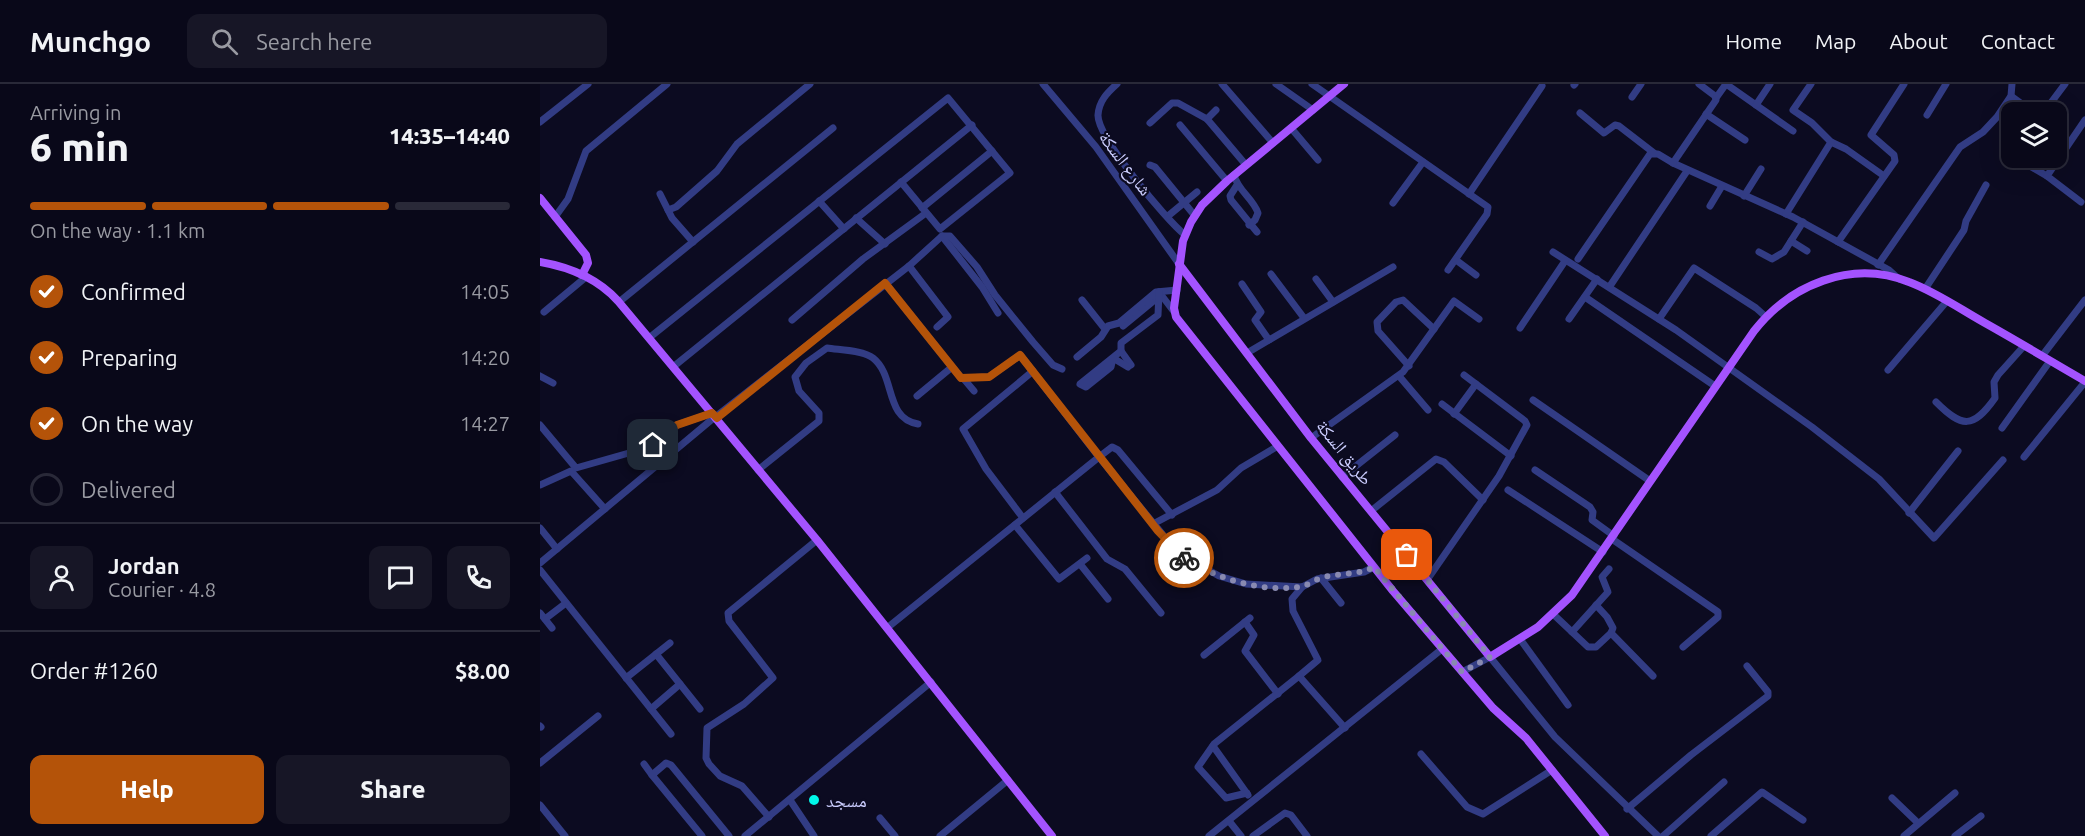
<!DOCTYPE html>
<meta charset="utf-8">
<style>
body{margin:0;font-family:Ubuntu,"Noto Naskh Arabic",sans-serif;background:#171626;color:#f1f3f6;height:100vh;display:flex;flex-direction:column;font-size:22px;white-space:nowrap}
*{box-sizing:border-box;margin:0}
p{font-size:20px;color:#999aa2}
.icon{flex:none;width:33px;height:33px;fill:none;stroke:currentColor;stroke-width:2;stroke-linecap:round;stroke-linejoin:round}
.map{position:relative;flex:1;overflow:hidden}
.side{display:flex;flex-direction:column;background:#090819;width:540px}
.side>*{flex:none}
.controls{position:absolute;left:1461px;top:18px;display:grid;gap:12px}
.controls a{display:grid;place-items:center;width:66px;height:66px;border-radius:12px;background:#090819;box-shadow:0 6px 24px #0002,0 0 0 2px #292938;font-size:30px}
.pin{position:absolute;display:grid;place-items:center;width:51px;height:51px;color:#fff;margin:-26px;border-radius:12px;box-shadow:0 3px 9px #0006}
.courier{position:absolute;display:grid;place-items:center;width:60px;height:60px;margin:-30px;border:4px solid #b45309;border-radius:50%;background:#fff;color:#222;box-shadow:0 2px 8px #0007}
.head em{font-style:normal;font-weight:800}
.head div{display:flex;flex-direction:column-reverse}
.head{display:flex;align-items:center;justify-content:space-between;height:102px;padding:0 30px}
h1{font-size:39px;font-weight:800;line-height:45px}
.bar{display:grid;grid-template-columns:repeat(4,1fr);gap:9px 6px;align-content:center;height:72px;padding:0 30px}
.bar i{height:8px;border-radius:4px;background:#292938}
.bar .current{background:#b45309}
.bar p{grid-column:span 4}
.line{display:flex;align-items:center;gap:15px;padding:0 30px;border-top:2px solid #292938}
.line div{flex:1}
.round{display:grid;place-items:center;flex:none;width:63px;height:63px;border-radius:12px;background:#171626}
ol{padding:0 30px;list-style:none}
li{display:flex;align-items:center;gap:18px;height:66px}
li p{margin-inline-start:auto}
li .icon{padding:6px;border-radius:50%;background:#b45309;color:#fff;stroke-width:4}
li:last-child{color:#999aa2}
li i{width:33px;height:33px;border:3px solid #292938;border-radius:50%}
.action{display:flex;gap:12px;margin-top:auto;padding:12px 30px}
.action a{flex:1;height:69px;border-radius:12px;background:#b45309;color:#fff;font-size:24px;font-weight:800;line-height:69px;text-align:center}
.action a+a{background:#171626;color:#f1f3f6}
header{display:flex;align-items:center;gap:36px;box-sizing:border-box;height:84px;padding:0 30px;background:#090819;border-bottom:2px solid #292938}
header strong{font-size:28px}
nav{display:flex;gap:33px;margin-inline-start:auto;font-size:21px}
.search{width:420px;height:54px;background:#171626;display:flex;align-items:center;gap:15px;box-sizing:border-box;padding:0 21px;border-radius:12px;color:#999aa2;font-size:22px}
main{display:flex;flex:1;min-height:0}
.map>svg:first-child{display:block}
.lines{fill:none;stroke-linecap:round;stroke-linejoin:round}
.minor{stroke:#323c84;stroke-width:7}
.major{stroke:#a453ff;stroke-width:8}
.done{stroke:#898ab1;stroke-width:6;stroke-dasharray:0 10.8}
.route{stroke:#b45309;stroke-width:8}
.poi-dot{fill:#00f7e9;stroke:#0c0b21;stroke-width:2}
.labels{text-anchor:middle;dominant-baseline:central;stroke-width:4.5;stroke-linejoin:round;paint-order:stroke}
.street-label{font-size:18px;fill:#ccceff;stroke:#0c0b21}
.poi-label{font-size:18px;fill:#ccceff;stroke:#0c0b21;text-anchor:start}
</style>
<header>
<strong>Munchgo</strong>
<div class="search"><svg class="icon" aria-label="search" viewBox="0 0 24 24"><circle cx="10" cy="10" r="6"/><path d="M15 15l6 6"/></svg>Search here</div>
<nav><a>Home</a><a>Map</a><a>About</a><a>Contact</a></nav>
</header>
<main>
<section class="side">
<div class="head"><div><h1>6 min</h1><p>Arriving in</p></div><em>14:35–14:40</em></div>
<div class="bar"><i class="current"></i><i class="current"></i><i class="current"></i><i></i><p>On the way · 1.1 km</p></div>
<ol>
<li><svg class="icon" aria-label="check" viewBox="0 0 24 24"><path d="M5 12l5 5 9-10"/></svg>Confirmed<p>14:05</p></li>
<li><svg class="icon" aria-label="check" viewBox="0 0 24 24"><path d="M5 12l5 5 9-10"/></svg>Preparing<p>14:20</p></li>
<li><svg class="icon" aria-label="check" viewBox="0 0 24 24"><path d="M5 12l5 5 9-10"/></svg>On the way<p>14:27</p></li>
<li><i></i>Delivered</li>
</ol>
<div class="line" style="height:108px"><a class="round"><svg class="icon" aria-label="person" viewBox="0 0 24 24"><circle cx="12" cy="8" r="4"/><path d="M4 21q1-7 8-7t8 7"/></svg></a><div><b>Jordan</b><p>Courier · 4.8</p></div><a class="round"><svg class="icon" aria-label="chat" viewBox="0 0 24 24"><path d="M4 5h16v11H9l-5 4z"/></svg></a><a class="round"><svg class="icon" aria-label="phone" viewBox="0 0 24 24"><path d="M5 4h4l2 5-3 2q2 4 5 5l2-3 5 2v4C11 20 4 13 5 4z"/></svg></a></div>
<div class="line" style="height:78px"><div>Order #1260</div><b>$8.00</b></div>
<div class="action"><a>Help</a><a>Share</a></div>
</section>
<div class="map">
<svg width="1545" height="752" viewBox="0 0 1545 752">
<rect width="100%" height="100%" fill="#0c0b21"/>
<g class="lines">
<!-- minor -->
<g class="minor">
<polyline points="503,0 556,63 639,180"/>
<path d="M577,0c-10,9 -18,17 -19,31 -1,22 69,106 87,120"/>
<polyline points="682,0 733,59"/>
<polyline points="736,0 773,26"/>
<polyline points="772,0 948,123 947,130 908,186"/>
<polyline points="1159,0 1175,12 1176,16 1133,79 1253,133 1349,186 1359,195"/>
<polyline points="1186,0 1253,47"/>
<polyline points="1271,0 1253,26 1272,39 1291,58 1306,65 1344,92"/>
<polyline points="1034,1 1035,0"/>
<polyline points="1471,12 1493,28"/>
<polyline points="1092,13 1101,0"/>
<polyline points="1176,14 1186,0"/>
<polyline points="1216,21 1230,0"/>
<polyline points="1504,28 1525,0"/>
<polyline points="1040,29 1064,49 1075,41 1079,42 1114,69"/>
<polyline points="1166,30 1205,56"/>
<polyline points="1387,31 1406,0"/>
<polyline points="667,35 676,26"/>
<polyline points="0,38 48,0"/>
<polyline points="610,39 632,19 638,19 667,35 706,81"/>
<polyline points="640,41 687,97"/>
<polyline points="751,44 778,76"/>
<polyline points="1476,74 1507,92"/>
<polyline points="610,81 615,83 655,132"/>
<path d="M694,91c4,16 19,23 24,38l-3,7 -6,5"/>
<polyline points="697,101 690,112 691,116 717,148"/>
<polyline points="120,110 132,134 153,158"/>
<polyline points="929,110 1002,2"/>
<polyline points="1204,112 1221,85"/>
<polyline points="279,117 304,145"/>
<polyline points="1541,118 1507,92 1545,36"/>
<polyline points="853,119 883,78"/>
<polyline points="1170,122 1182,102"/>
<polyline points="382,124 452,67"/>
<polyline points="128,126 136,123 177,87 197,60 270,0"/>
<polyline points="1246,130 1291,58"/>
<polyline points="628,132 657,108"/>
<polyline points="15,133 28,115 46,67 127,0"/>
<polyline points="316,134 345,160"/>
<polyline points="402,152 442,203 458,229"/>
<polyline points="1251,157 1267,167"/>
<polyline points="1298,158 1355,77 1354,71 1331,51 1364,0"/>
<polyline points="1013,168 1136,246 1272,343 1339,395 1394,454 1463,376"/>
<polyline points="1219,168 1232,175 1244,168 1263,138"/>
<polyline points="1038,175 1110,70 1118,70 1133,79"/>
<polyline points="916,176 936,191"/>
<polyline points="1338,181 1420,63 1443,48 1457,33 1471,12 1472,0"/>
<polyline points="369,182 408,233 397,243"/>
<polyline points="731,190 764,234"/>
<polyline points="776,195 793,218"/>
<polyline points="345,199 421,294 449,293 480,271 559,373 572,363 578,366 632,431"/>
<polyline points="702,200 721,228 715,236 729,256"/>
<polyline points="1070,202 1147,87"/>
<polyline points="1385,205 1424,146 1426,137 1446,101"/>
<polyline points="619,208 635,229"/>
<polyline points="1045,213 1175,302"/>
<polyline points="542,216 565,245"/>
<polyline points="79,218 293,44"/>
<polyline points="4,228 46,193"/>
<polyline points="1029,235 1057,195"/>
<polyline points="1119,235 1154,184 1216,224 1225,232"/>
<polyline points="252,236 323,175 386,129"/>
<polyline points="583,242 617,214"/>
<polyline points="980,244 1025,177"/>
<polyline points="109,254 408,14 470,89 400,145 361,98"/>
<polyline points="581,267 591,281"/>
<polyline points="707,269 853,183"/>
<polyline points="1502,272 1545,216"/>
<polyline points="537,273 561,253 568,242 579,239 616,208 637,206"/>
<polyline points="869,282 838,247 837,238 856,218 863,216 894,245"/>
<polyline points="133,283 432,41"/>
<polyline points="588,283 573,274 571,283 546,303 540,300 581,267 581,259 618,231 619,208"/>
<polyline points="1348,286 1407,217"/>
<polyline points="0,292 13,299"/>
<polyline points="859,292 888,326"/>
<polyline points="423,294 434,307"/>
<polyline points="377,312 412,283"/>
<polyline points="993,316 1110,397"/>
<path d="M1396,318c26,26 37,27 59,-4l-1,-16 4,-7 26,-29"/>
<polyline points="902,320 971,372"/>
<polyline points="914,330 936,300"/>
<polyline points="0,341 36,384 103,365 137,341 172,329"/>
<polyline points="1462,344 1510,277"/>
<polyline points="771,354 863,288 914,217 939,235"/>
<polyline points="1484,373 1545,298"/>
<path d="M218,386l61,-49v-8l-20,-22 -4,-14 11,-14 21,-15c12,2 36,2 46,10 23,18 11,60 45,66"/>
<polyline points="995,386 1050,423 1053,428 1052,436 1074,452"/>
<polyline points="802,393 855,351"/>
<polyline points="0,401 31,387 65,425"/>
<polyline points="968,406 1063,468"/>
<polyline points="515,408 567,475 585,485 621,529"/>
<polyline points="831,427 896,375 904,378 943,416"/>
<polyline points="1369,429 1418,367"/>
<polyline points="483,434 446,385 423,345 493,287"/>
<polyline points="613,440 677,406 701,384 738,362"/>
<polyline points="475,441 519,495 547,474"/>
<polyline points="0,444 17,465"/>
<polyline points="1072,455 1178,528 1178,533 1143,563"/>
<polyline points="0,479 170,337 369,182 402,152 410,152 437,183 455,211 493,258 513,281 522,285"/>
<polyline points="540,480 568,515"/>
<polyline points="0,486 131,650"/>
<polyline points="781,494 801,519"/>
<polyline points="887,496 959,392 987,341 985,337 924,291"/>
<polyline points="762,503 752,515 753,527 778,576 759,592 805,644"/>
<polyline points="1056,521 1067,533 1073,544 1071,549"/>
<polyline points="0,529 12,544"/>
<polyline points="1013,530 1048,563 1056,563 1071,549 1113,592"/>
<polyline points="5,535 26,519"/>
<polyline points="705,538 714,551 705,567 738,610"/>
<polyline points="347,544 559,373 637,468 679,492 706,500 762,503 777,495 824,488 834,483"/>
<polyline points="1032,548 1068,508 1062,493 1069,485"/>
<polyline points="980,555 1028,621"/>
<polyline points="116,570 160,625"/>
<polyline points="664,571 710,534"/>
<polyline points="922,588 950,573 1015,653 1118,752"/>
<polyline points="86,594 130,559"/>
<polyline points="111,625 140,600"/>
<polyline points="0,642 1,643"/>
<polyline points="673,662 708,711"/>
<polyline points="881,670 927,723 943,730 1012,686"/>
<polyline points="0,679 58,632"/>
<polyline points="104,680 112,691"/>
<polyline points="707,709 686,714 658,683 674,660 759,592"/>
<polyline points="1352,714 1378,739"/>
<polyline points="250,716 274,752"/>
<polyline points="0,721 25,752"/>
<polyline points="1087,725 1151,671 1228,612 1228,608 1207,582"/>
<polyline points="229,733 202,702 180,692 169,680 166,674 167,644 204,620 233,594 189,537 188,529 277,456"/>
<polyline points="340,734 355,752"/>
<polyline points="689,737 701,752"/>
<polyline points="162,752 112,691 126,679 131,681 189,752"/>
<polyline points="205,752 391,598"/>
<polyline points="400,752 468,696"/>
<polyline points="669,752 902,565"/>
<polyline points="713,752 745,729 751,731 767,752"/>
<polyline points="1123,752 1184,698"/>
<polyline points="1171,752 1222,708 1263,736"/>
<polyline points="1364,752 1415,709"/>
<polyline points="1415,752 1441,732"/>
</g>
<!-- major -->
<g class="major">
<polyline points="804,0 687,97 662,121 651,138 643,157 634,224 636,233 853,507 953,624 986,654 1065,752"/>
<polyline points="0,114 46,171 48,179 42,191"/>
<path d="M0,178c29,5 58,17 78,39l199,239 235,296"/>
<path d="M639,180l132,174 179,219 48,-30 34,-32 182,-264c36,-46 97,-72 155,-49 27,10 51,27 76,41 34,19 67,39 100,58"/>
</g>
</g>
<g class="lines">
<!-- done -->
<path class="done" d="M644,474c35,21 74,34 115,29 8,-1 17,-8 25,-10 18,-4 34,-2 50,-10l88,105 28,-15 -83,-102"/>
<!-- route -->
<polyline class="route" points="113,361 137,341 172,329 177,334 345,199 421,294 449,293 480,271 618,447 644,474"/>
</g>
<!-- markers -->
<circle class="poi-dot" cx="274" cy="716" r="6"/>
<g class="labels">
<!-- street labels -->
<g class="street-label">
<text transform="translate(586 79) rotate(53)">شارع السكة</text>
<text transform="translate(805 368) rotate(51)">طريق السكة</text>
</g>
<!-- poi labels -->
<g class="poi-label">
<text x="286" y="716">مسجد</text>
</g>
</g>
</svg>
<div class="controls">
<a><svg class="icon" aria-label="layers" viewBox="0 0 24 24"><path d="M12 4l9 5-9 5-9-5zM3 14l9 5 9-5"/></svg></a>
</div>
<div class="pin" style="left:867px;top:471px;background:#ea580c"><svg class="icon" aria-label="bag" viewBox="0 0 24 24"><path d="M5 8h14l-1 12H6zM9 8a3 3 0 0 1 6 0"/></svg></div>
<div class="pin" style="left:113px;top:361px;background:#1f2937"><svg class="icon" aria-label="home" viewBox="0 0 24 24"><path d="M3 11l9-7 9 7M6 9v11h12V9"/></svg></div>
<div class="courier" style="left:644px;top:474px"><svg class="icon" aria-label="bike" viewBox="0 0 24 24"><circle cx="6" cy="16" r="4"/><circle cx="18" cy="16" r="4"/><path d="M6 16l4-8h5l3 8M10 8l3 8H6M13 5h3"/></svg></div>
</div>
</main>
